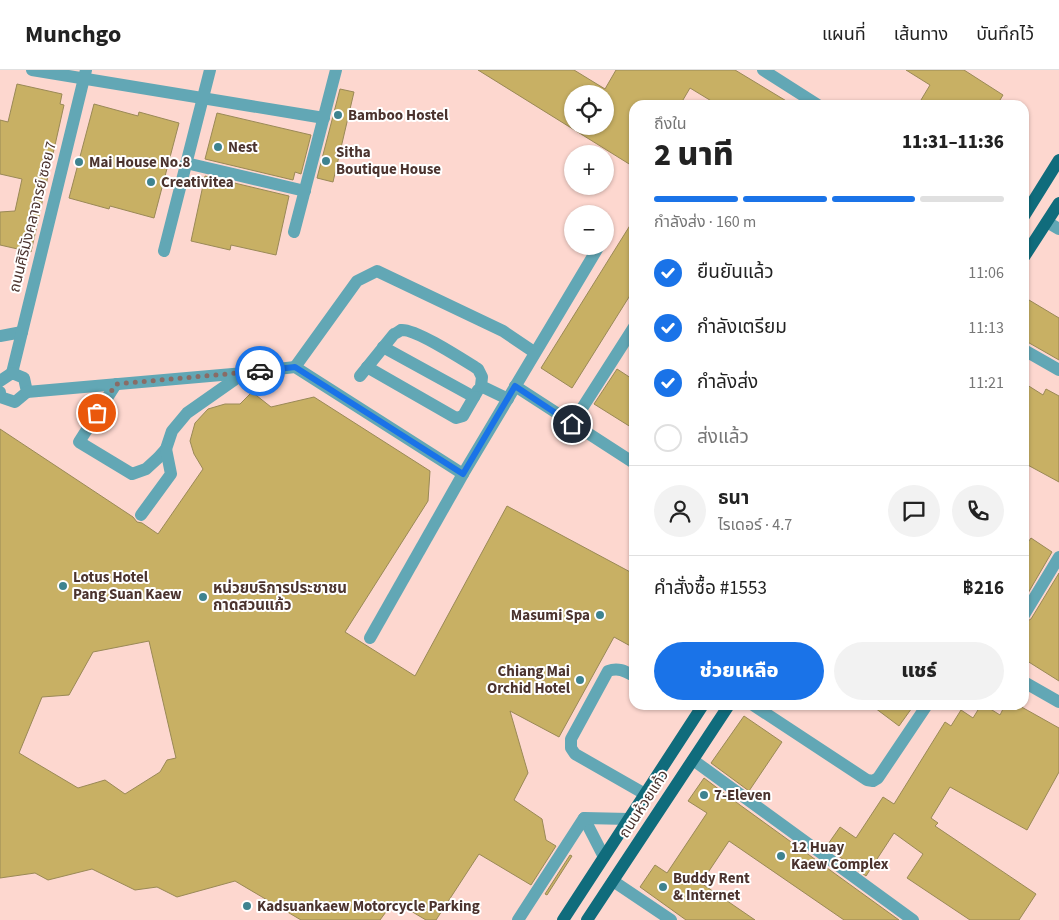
<!DOCTYPE html>
<html lang="th">
<meta charset="utf-8">
<style>
body{margin:0;font-family:"Source Sans 3","Noto Sans Thai",sans-serif;background:#f2f2f2;color:#222;height:100vh;display:flex;flex-direction:column;font-size:19px;white-space:nowrap}
*{box-sizing:border-box;margin:0}
p{font-size:16px;color:#767676}
.icon{flex:none;width:28px;height:28px;fill:none;stroke:currentColor;stroke-width:2;stroke-linecap:round;stroke-linejoin:round}
.map{position:relative;flex:1;overflow:hidden}
.panel{position:absolute;left:629px;top:30px;width:400px;height:610px;display:flex;flex-direction:column;background:#fff;border-radius:15px;box-shadow:0 1px 4px #0004}
.panel>*{flex:none}
.controls{position:absolute;left:564px;top:15px;display:grid;gap:10px}
.controls a{display:grid;place-items:center;width:50px;height:50px;border-radius:50%;background:#fff;box-shadow:0 1px 4px #0004;font-size:25px}
.pin{position:absolute;display:grid;place-items:center;width:42px;height:42px;color:#fff;margin:-21px;border:2px solid #fff;border-radius:50%;box-shadow:0 1px 5px #0007}
.courier{position:absolute;display:grid;place-items:center;width:50px;height:50px;margin:-25px;border:4px solid #1a73e8;border-radius:50%;background:#fff;color:#222;box-shadow:0 1px 6px #0007}
.head em{font-style:normal;font-weight:800}
.head div{display:flex;flex-direction:column-reverse}
.head{display:flex;align-items:center;justify-content:space-between;height:85px;padding:0 25px}
h1{font-size:32px;font-weight:800;line-height:38px}
.bar{display:grid;grid-template-columns:repeat(4,1fr);gap:8px 5px;align-content:center;height:60px;padding:0 25px}
.bar i{height:6px;border-radius:4px;background:#e0e0e0}
.bar .selected{background:#1a73e8}
.bar p{grid-column:span 4}
.line{display:flex;align-items:center;gap:12px;padding:0 25px;border-top:1px solid #e0e0e0}
.line div{flex:1}
.round{display:grid;place-items:center;flex:none;width:52px;height:52px;border-radius:26px;background:#f2f2f2}
ol{padding:0 25px;list-style:none}
li{display:flex;align-items:center;gap:15px;height:55px}
li p{margin-inline-start:auto}
li .icon{padding:5px;border-radius:50%;background:#1a73e8;color:#fff;stroke-width:4}
li:last-child{color:#767676}
li i{width:28px;height:28px;border:2px solid #e0e0e0;border-radius:50%}
.cta{display:flex;gap:10px;margin-top:auto;padding:10px 25px}
.cta a{flex:1;height:58px;border-radius:30px;background:#1a73e8;color:#fff;font-size:20px;font-weight:800;line-height:58px;text-align:center}
.cta a+a{background:#f2f2f2;color:#222}
header{display:flex;align-items:center;gap:30px;box-sizing:border-box;height:70px;padding:0 25px;background:#fff;border-bottom:1px solid #e0e0e0}
header strong{font-size:24px}
nav{display:flex;gap:28px;margin-inline-start:auto;font-size:18px}
.map>svg:first-child{display:block}
.building{fill:#c8b064;stroke:#9a8956;fill-rule:evenodd}
.lines{fill:none;stroke-linecap:round;stroke-linejoin:round}
.minor{stroke:#62a7b5;stroke-width:12}
.major{stroke:#106c7c;stroke-width:12}
.done{stroke:#896c66;stroke-width:5;stroke-dasharray:0 9}
.route{stroke:#1a73e8;stroke-width:6}
.poi-dot{fill:#3e8390;stroke:#fff;stroke-width:2}
.labels{text-anchor:middle;dominant-baseline:central;stroke-width:4;stroke-linejoin:round;paint-order:stroke}
.poi-label{font-size:15px;font-weight:bold;fill:#4b332e;stroke:#fff;text-anchor:start}
.street-label{font-size:15px;fill:#4b332e;stroke:#fff}
</style>
<header>
<strong>Munchgo</strong>
<nav><a>แผนที่</a><a>เส้นทาง</a><a>บันทึกไว้</a></nav>
</header>
<div class="map">
<svg width="1059" height="850" viewBox="0 0 1059 850">
<rect width="100%" height="100%" fill="#fdd7cf"/>
<!-- building -->
<g class="building">
<path d="M478,0h96l31,19 11,-19h119l58,35h-75l-28,-17 -10,17h-46v62zM572,24h33v32h-33z"/>
<polygon points="906,0 964,0 1003,25 997,35 918,35 930,15"/>
<polygon points="17,14 62,24 60,34 64,35 31,182 0,175 0,142 15,141 22,109 0,104 0,50 8,52"/>
<polygon points="340,19 354,22 333,112 317,108"/>
<polygon points="94,34 138,46 139,42 179,53 154,148 110,136 109,139 69,128"/>
<polygon points="217,43 311,65 301,104 295,102 293,110 205,89"/>
<polygon points="205,106 289,126 276,185 231,175 230,180 191,171"/>
<polygon points="634,149 634,219 572,318 541,298"/>
<polygon points="1024,227 1059,248 1059,290 1024,270"/>
<polygon points="617,299 634,310 634,359 594,334"/>
<polygon points="1024,313 1043,325 1046,319 1059,326 1059,412 1024,393"/>
<path d="M252,322l19,15 43,-10 116,74 -2,30 -83,131 70,44 92,-170 127,68v74l-20,-11 -55,100 -49,-26 18,62 -14,27 28,19 4,21 10,6 -25,39 -52,-31 -43,66h-10l-32,-19 -14,19h-79l-66,-39 -58,16 -20,-10 -22,3 -43,-21 -44,11 -13,-7 -35,5v-449l133,88 4,5 5,1 16,11 45,-65 -9,-15 -4,-13 5,-18 13,-14 17,-5h15zM149,571l27,117 -9,2 -7,12 -35,22 -20,-14 -27,8 -59,-35 23,-56 27,-2 24,-43z"/>
<polygon points="1031,468 1052,482 1024,530 1024,478"/>
<polygon points="1059,503 1059,611 1024,589 1024,553 1031,549"/>
<polygon points="871,635 914,635 899,656"/>
<polygon points="981,635 984,635 1000,645 1005,635 1018,635 1059,658 1059,702 1027,760 950,717 931,748 938,753 935,756 1036,824 1019,850 970,850 907,808 923,784 894,763 866,806 826,777 840,757 856,768 883,727 894,734 945,652 951,656 961,640 973,648"/>
<polygon points="744,646 782,672 749,721 711,693"/>
<polygon points="704,708 740,735 899,850 844,850 729,771 701,813 755,850 686,850 640,817 655,795 667,803 707,743 688,731"/>
<polygon points="570,785 572,786 547,825 545,824"/>
</g>
<g class="lines">
<!-- minor -->
<g class="minor">
<polyline points="32,0 324,48"/>
<polyline points="763,0 818,35"/>
<polyline points="186,93 305,121"/>
<polyline points="1047,152 1059,159"/>
<polyline points="294,162 336,0"/>
<polyline points="605,167 607,164"/>
<polyline points="164,181 210,0"/>
<polyline points="0,266 22,262"/>
<polyline points="383,277 474,327 478,320"/>
<polyline points="1024,280 1059,300"/>
<polyline points="295,297 357,211 377,201 503,261 534,282"/>
<polyline points="367,297 456,348 463,346 474,327"/>
<polyline points="12,303 86,0"/>
<path d="M360,306l34,-42c1,0 7,-4 7,-4 14,-2 64,31 77,39l4,8 -1,9 27,13"/>
<polyline points="0,311 12,303 24,308 27,322 15,332 0,327 0,322"/>
<polyline points="116,314 79,372 132,404 146,399 158,388 166,379 172,361 187,343 244,303"/>
<polyline points="515,316 634,393"/>
<polyline points="27,322 244,303 295,297 463,404 599,176"/>
<polyline points="572,354 634,257"/>
<polyline points="141,445 171,404 166,379"/>
<polyline points="1024,545 1059,487"/>
<polyline points="370,568 463,404"/>
<path d="M634,606c-9,-5 -16,-9 -26,-5l-37,68v9l4,6 70,40"/>
<polyline points="1024,612 1059,632"/>
<polyline points="753,635 867,710 873,711 878,708 927,635"/>
<polyline points="693,690 913,850"/>
<polyline points="584,748 604,787"/>
<polyline points="613,811 671,850"/>
<polyline points="518,850 584,748 629,749"/>
</g>
<!-- major -->
<g class="major">
<polyline points="1024,146 1059,90"/>
<polyline points="1024,187 1059,133"/>
<polyline points="563,850 703,635"/>
<polyline points="587,850 729,635"/>
</g>
</g>
<g class="lines">
<!-- done -->
<polyline class="done" points="97,343 116,314 260,301"/>
<!-- route -->
<polyline class="route" points="260,301 295,297 463,404 515,316 572,354"/>
</g>
<!-- markers -->
<g class="poi-dot">
<circle cx="338" cy="45" r="5"/>
<circle cx="218" cy="77" r="5"/>
<circle cx="326" cy="91" r="5"/>
<circle cx="79" cy="92" r="5"/>
<circle cx="151" cy="112" r="5"/>
<circle cx="63" cy="516" r="5"/>
<circle cx="203" cy="527" r="5"/>
<circle cx="600" cy="545" r="5"/>
<circle cx="580" cy="610" r="5"/>
<circle cx="704" cy="725" r="5"/>
<circle cx="781" cy="786" r="5"/>
<circle cx="663" cy="817" r="5"/>
<circle cx="247" cy="836" r="5"/>
</g>
<g class="labels">
<!-- poi labels -->
<g class="poi-label">
<text x="348" y="45">Bamboo Hostel</text>
<text x="228" y="77">Nest</text>
<text x="336" y="82">Sitha<tspan x="336" dy="17">Boutique House</tspan></text>
<text x="89" y="92">Mai House No.8</text>
<text x="161" y="112">Creativitea</text>
<text x="73" y="507">Lotus Hotel<tspan x="73" dy="17">Pang Suan Kaew</tspan></text>
<text x="213" y="518">หน่วยบริการประชาชน<tspan x="213" dy="17">กาดสวนแก้ว</tspan></text>
<text x="590" y="545" text-anchor="end">Masumi Spa</text>
<text x="570" y="601" text-anchor="end">Chiang Mai<tspan x="570" dy="17">Orchid Hotel</tspan></text>
<text x="714" y="725">7-Eleven</text>
<text x="791" y="777">12 Huay<tspan x="791" dy="17">Kaew Complex</tspan></text>
<text x="673" y="808">Buddy Rent<tspan x="673" dy="17">&amp; Internet</tspan></text>
<text x="257" y="836">Kadsuankaew Motorcycle Parking</text>
</g>
<!-- street labels -->
<g class="street-label">
<text transform="translate(33 147) rotate(-76)">ถนนศิริมังคลาจารย์ ซอย 7</text>
<text transform="translate(644 734) rotate(-57)">ถนนห้วยแก้ว</text>
</g>
</g>
</svg>
<div class="controls">
<a><svg class="icon" aria-label="locate" viewBox="0 0 24 24"><circle cx="12" cy="12" r="6"/><path d="M12 2v4M12 18v4M2 12h4M18 12h4"/></svg></a>
<a>+</a>
<a>−</a>
</div>
<div class="pin" style="left:97px;top:343px;background:#ea580c"><svg class="icon" aria-label="bag" viewBox="0 0 24 24"><path d="M5 8h14l-1 12H6zM9 8a3 3 0 0 1 6 0"/></svg></div>
<div class="pin" style="left:572px;top:354px;background:#1f2937"><svg class="icon" aria-label="home" viewBox="0 0 24 24"><path d="M3 11l9-7 9 7M6 9v11h12V9"/></svg></div>
<div class="courier" style="left:260px;top:301px"><svg class="icon" aria-label="car" viewBox="0 0 24 24"><path d="M5 17H2v-5l4-1 3-4h7l3 4 3 1v5h-3M9 17h6M6 11h13"/><circle cx="7" cy="17" r="2"/><circle cx="17" cy="17" r="2"/></svg></div>
<section class="panel">
<div class="head"><div><h1>2 นาที</h1><p>ถึงใน</p></div><em>11:31–11:36</em></div>
<div class="bar"><i class="selected"></i><i class="selected"></i><i class="selected"></i><i></i><p>กำลังส่ง · 160 m</p></div>
<ol>
<li><svg class="icon" aria-label="check" viewBox="0 0 24 24"><path d="M5 12l5 5 9-10"/></svg>ยืนยันแล้ว<p>11:06</p></li>
<li><svg class="icon" aria-label="check" viewBox="0 0 24 24"><path d="M5 12l5 5 9-10"/></svg>กำลังเตรียม<p>11:13</p></li>
<li><svg class="icon" aria-label="check" viewBox="0 0 24 24"><path d="M5 12l5 5 9-10"/></svg>กำลังส่ง<p>11:21</p></li>
<li><i></i>ส่งแล้ว</li>
</ol>
<div class="line" style="height:90px"><a class="round"><svg class="icon" aria-label="person" viewBox="0 0 24 24"><circle cx="12" cy="8" r="4"/><path d="M4 21q1-7 8-7t8 7"/></svg></a><div><b>ธนา</b><p>ไรเดอร์ · 4.7</p></div><a class="round"><svg class="icon" aria-label="chat" viewBox="0 0 24 24"><path d="M4 5h16v11H9l-5 4z"/></svg></a><a class="round"><svg class="icon" aria-label="phone" viewBox="0 0 24 24"><path d="M5 4h4l2 5-3 2q2 4 5 5l2-3 5 2v4C11 20 4 13 5 4z"/></svg></a></div>
<div class="line" style="height:65px"><div>คำสั่งซื้อ #1553</div><b>฿216</b></div>
<div class="cta"><a>ช่วยเหลือ</a><a>แชร์</a></div>
</section>
</div>
